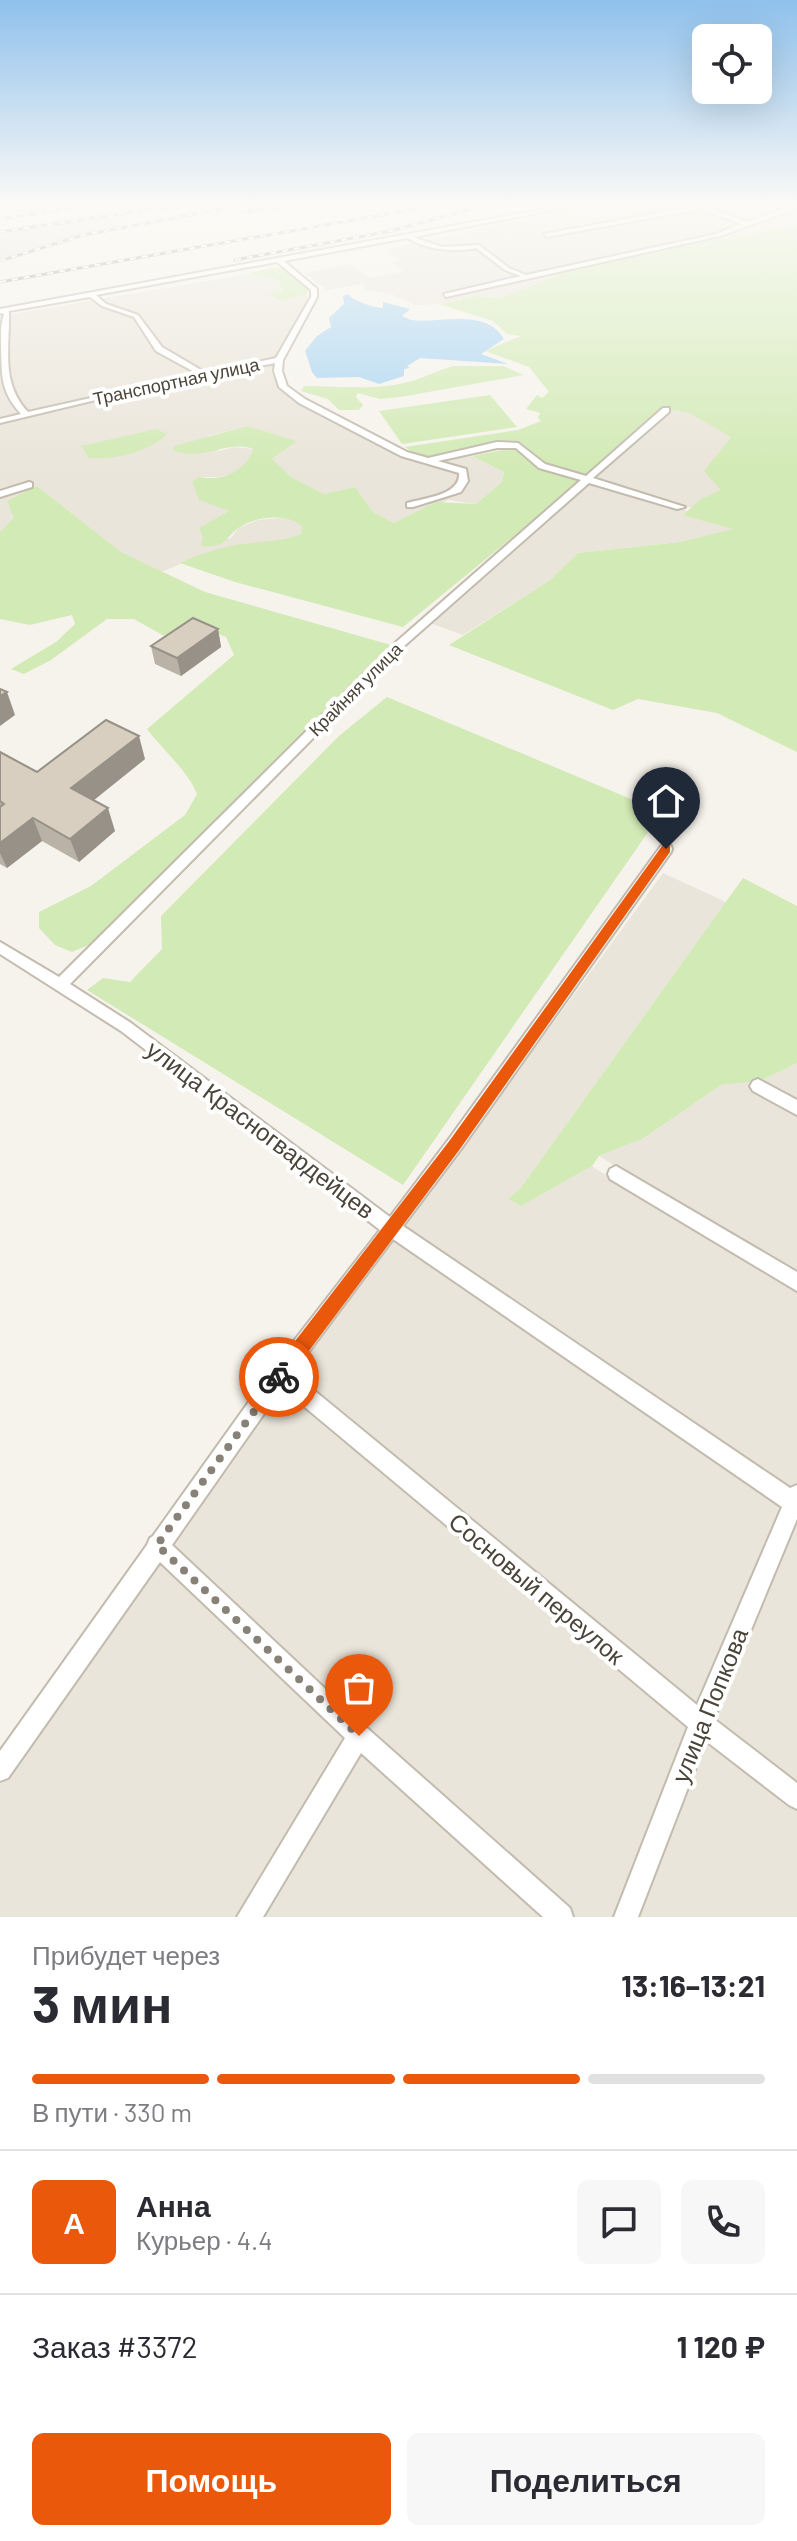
<!DOCTYPE html>
<html lang="ru">
<meta charset="utf-8">
<style>
body{margin:0;font-family:Barlow,sans-serif;background:#f7f7f7;color:#2b2b33;height:100vh;display:flex;flex-direction:column;font-size:30px;white-space:nowrap}
*{box-sizing:border-box;margin:0}
p{font-size:26px;color:#7c7c81}
.icon{flex:none;width:44px;height:44px;fill:none;stroke:currentColor;stroke-width:2;stroke-linecap:round;stroke-linejoin:round}
.map{position:relative;height:1917px;overflow:hidden}
.details{display:flex;flex-direction:column;background:#fff;flex:1}
.details>*{flex:none}
.controls{position:absolute;left:692px;top:24px;display:grid;gap:16px}
.controls a{display:grid;place-items:center;width:80px;height:80px;border-radius:12px;background:#fff;box-shadow:0 8px 32px #0002;font-size:40px}
.pin{position:absolute;display:grid;place-items:center;width:68px;height:68px;color:#fff;margin:-82px -34px;border-radius:50% 50% 50% 0;rotate:-45deg;box-shadow:0 0 8px #0007}
.pin .icon{rotate:45deg}
.courier{position:absolute;display:grid;place-items:center;width:80px;height:80px;margin:-40px;border:6px solid #ea580c;border-radius:50%;background:#fff;color:#222;box-shadow:0 2px 10px #0007}
.headline em{font-style:normal;font-weight:700}
.headline div{display:flex;flex-direction:column-reverse}
.headline{display:flex;align-items:center;justify-content:space-between;height:136px;padding:0 32px}
h1{font-size:52px;font-weight:700;line-height:60px}
.bar{display:grid;grid-template-columns:repeat(4,1fr);gap:12px 8px;align-content:center;height:96px;padding:0 32px}
.bar i{height:10px;border-radius:6px;background:#e1e1e2}
.bar .selected{background:#ea580c}
.bar p{grid-column:span 4}
.line{display:flex;align-items:center;gap:20px;padding:0 32px;border-top:2px solid #e1e1e2}
.line div{flex:1}
.round{display:grid;place-items:center;flex:none;width:84px;height:84px;border-radius:12px;background:#f7f7f7}
.action{display:flex;gap:16px;margin-top:auto;padding:16px 32px}
.action a{flex:1;height:92px;border-radius:12px;background:#ea580c;color:#fff;font-size:32px;font-weight:700;line-height:92px;text-align:center}
.action a+a{background:#f7f7f7;color:#2b2b33}
.map>svg:first-child{display:block}
.residential{fill:#eae5da}
.industrial{fill:#e6e2dd}
.green{fill:#d2eab5}
.water{fill:#a9d4f2}
.lines{fill:none;stroke-linecap:round;stroke-linejoin:round}
.minor-casing{stroke:#c2bbae;stroke-width:4}
.minor{fill:#fff;fill-rule:evenodd}
.rail-casing{stroke:#9a9a9a;stroke-width:3}
.rail{stroke:#fff;stroke-width:2;stroke-dasharray:6;stroke-linecap:butt}
.wall{fill:#bab2a6}
.shaded-wall{fill:#979187}
.building{fill:#d8cfc1;stroke:#979187;stroke-width:2}
.route{fill:#ea580c}
.done{stroke:#878178;stroke-width:8;stroke-dasharray:0 14.4}
.labels{text-anchor:middle;dominant-baseline:central;stroke-width:8;stroke-linejoin:round;paint-order:stroke}
.far-street-label{font-size:18px;fill:#4b4439;stroke:#fff}
.near-street-label{font-size:24px;fill:#4b4439;stroke:#fff}
</style>
<div class="map">
<svg width="797" height="1917" viewBox="0 0 797 1917">
<rect width="100%" height="100%" fill="#f6f3ec"/>
<!-- residential -->
<g class="residential">
<polygon points="599,203 797,203 797,223 752,235 663,247 593,262 501,298 477,296 439,304 415,305 391,294 365,290 364,283 327,290 305,273 349,264 371,278 404,271 391,263 401,260 389,254 387,249"/>
<polygon points="249,274 278,279 284,288 270,296 275,299 281,301 307,294 308,300 276,357 272,373 280,389 303,406 402,456 425,464 472,456 504,472 502,482 476,504 448,500 394,523 373,512 355,487 324,494 291,477 271,460 296,441 247,426 208,436 219,451 235,447 253,449 248,462 238,472 219,477 199,477 193,482 199,500 230,511 199,528 230,539 239,528 258,520 279,518 294,519 302,526 301,534 280,542 244,544 210,551 162,572 121,552 37,486 15,518 0,532 0,316"/>
<polygon points="669,409 689,413 732,436 722,490 692,508 592,478"/>
<polygon points="589,482 688,511 684,514 735,529 680,542 578,553 550,580 463,635 427,622"/>
<polygon points="663,873 726,902 520,1189 508,1199 521,1206 592,1166 650,1205 797,1291 797,1488 793,1498 394,1225 461,1149"/>
<polygon points="797,1063 797,1103 760,1081"/>
<polygon points="748,1082 797,1111 797,1278 599,1156 644,1138 721,1085"/>
<polygon points="393,1235 787,1506 699,1716 286,1377"/>
<polygon points="282,1383 696,1724 621,1917 569,1917 164,1546"/>
<polygon points="797,1513 797,1789 710,1722"/>
<polygon points="158,1553 353,1738 245,1917 0,1917 0,1778"/>
<polygon points="706,1734 797,1803 797,1917 631,1917"/>
<polygon points="360,1742 552,1917 254,1917"/>
</g>
<!-- industrial -->
<polygon class="industrial" points="120,210 132,223 85,233 0,259 0,230"/>
<!-- green -->
<g class="green">
<path d="M797,223v529l-80,-39 -79,-14 -25,11 -164,-65 101,-65 28,-27 102,-11 53,-13 -50,-14 18,-16 20,-9 -17,-19 27,-34 -42,-24 -27,-5 -75,68c-13,-3 -31,-5 -43,-12 -21,-12 -13,-20 -43,-20 -32,0 -67,26 -96,3l113,-17 23,-9 -3,-3 2,-5 -14,-4 11,-14 5,3 7,-6 -20,-25 -44,-16 36,-15 -14,-2 -14,-13 -54,-17 38,-8 24,2 92,-36 70,-15 89,-12z"/>
<polygon points="271,268 282,268 308,288 307,294 281,301 269,295 283,290 277,279 249,274 232,277"/>
<path d="M453,366h50l21,9 -124,22 -20,2 -22,-6 -2,4 7,8 -4,5h-20l-11,-11 -27,-8 3,-5c34,0 75,5 108,-5 14,-4 26,-11 41,-15z"/>
<polygon points="490,395 517,427 402,444 379,411"/>
<path d="M247,426l50,15 -25,18 19,18 33,17 31,-7 18,25 21,11 42,-21 40,2 26,-22 2,-10 -32,-16 40,-8 10,5 15,14 44,14 -178,146 -168,-45 -55,-19c18,-8 36,-15 56,-18 23,-4 42,-2 65,-11l1,-8c-14,-13 -46,-10 -62,1 -17,12 -13,21 -39,19l2,-9 -4,-9 30,-17 -30,-11 -7,-18 7,-5c24,4 45,-4 54,-28 -25,-10 -52,14 -80,1l1,-4z"/>
<path d="M156,429l11,5c-18,18 -53,26 -78,24l-8,-12z"/>
<path d="M37,486l84,66 84,40 186,53 -300,299 -19,8 -17,-7 -16,-17v-16l52,-26 94,-71 12,-21c-9,-23 -35,-45 -50,-65l87,-74 -8,-18 -22,-9 -40,8 -30,-17h-27l-56,41 -27,14 -13,-5 45,-27 19,-18 -3,-9 -42,10 -30,-6v-87l14,-14 -7,-17z"/>
<polygon points="387,697 662,812 403,1185 87,990 103,978 130,982 162,949 161,916 339,736"/>
<polygon points="743,878 797,906 797,1063 760,1081 721,1085 644,1138 599,1156 592,1166 521,1206 508,1199 520,1189"/>
</g>
<!-- water -->
<path class="water" d="M348,294c5,7 27,14 35,14v-6l27,7 -8,7 9,4c29,4 74,-13 93,19l-23,15 27,10 -88,-6 -13,8 3,2 -6,1v7l-25,8 -20,-7 -42,1 -5,-6 -7,-21 12,-15 14,-9 -2,-9 15,-14 -1,-8z"/>
<g class="lines">
<!-- minor casing -->
<g class="minor-casing">
<g id="minor">
<path d="M577,203h13l-177,34 29,10 37,-2 30,23 17,7 190,-41 25,-10 -40,-15 -155,28 -2,-3 169,-31h14l-19,5 39,14 50,-18v4l-77,28 -274,61 -2,-3 77,-18 -16,-6 -29,-22c-25,5 -47,2 -69,-10l-123,23 33,28v8l-34,63 -1,11 5,15 18,13 102,53 21,6 69,-16 21,1 27,21 41,12 77,-68h6v4l-76,66 92,29 -8,2 -88,-26 -186,164 -333,337 61,39 259,194 59,-78 212,-293h10l1,3 -1,3 -210,297 -58,77 387,262 7,-3v34l-83,200 83,64v26l-8,-4 -83,-64 -68,176h-24l74,-190 -406,-339 -110,157 195,183 203,180 3,9h-30l-182,-164 -98,164h-26l108,-179 -185,-176 -152,216 -8,3v-30l147,-206 3,-7 3,-2 120,-168 107,-138 -259,-199 -121,-77v-12l59,35 336,-334 186,-163 -42,-12 -23,-20h-19l-59,13 28,8 2,12 -7,11 -48,15h-6v-4c17,-5 54,-8 52,-30l-58,-17 -102,-53 -20,-16 -5,-16 1,-8 -171,35 -104,25v-4l21,-5c-21,-23 -19,-38 -20,-67 0,-12 -1,-22 3,-33l-4,-1v-4zM277,262l34,28v7l-35,61 -70,15 -44,-26 -24,-32 -32,-11 -10,-9zM90,297l12,9 32,11 22,34 42,23 -170,38c-28,-30 -18,-64 -19,-101zM393,1239l389,268 -85,198 -404,-332z"/>
<polygon points="29,482 32,483 32,487 0,497 0,491"/>
<polygon points="758,1079 797,1100 797,1115 753,1091 750,1086 753,1081"/>
<polygon points="616,1166 797,1272 797,1291 610,1179 608,1174 610,1169"/>
</g>
</g>
<!-- minor -->
<use href="#minor" class="minor"/>
<!-- rail casing -->
<g class="rail-casing">
<g id="rail">
<polyline points="241,212 281,207"/>
<polyline points="0,219 107,203"/>
<polyline points="0,232 168,207"/>
<polyline points="235,260 391,231 492,203"/>
<polyline points="0,261 83,235 254,203"/>
<polyline points="0,282 450,203"/>
</g>
</g>
<!-- rail -->
<use href="#rail" class="rail"/>
</g>
<!-- wall -->
<g class="wall">
<polygon points="218,629 221,647 181,676 155,664 151,646"/>
<polygon points="0,752 37,772 145,759 94,800 115,831 79,862 42,841 7,868 0,864"/>
</g>
<!-- shaded-wall -->
<g class="shaded-wall">
<polygon points="218,629 221,647 181,676 177,658"/>
<polygon points="7,692 15,715 0,726 0,696"/>
<polygon points="139,736 145,759 79,812 71,788"/>
<polygon points="108,808 115,831 79,862 70,839"/>
<polygon points="33,818 42,841 7,868 0,853 0,843"/>
</g>
<!-- building -->
<g class="building">
<polygon points="193,618 218,629 177,658 151,646"/>
<polygon points="0,689 7,692 0,696"/>
<polygon points="106,720 139,736 71,788 108,808 70,839 33,818 0,843 0,807 4,804 0,801 0,752 37,772"/>
</g>
<!-- sky -->
<linearGradient id="sky" x2="0" y2="1"><stop stop-color="#8fc1ec"/><stop offset="0.43" stop-color="#fbfaf6"/><stop offset="1" stop-color="#fbfaf6" stop-opacity="0"/></linearGradient>
<rect width="797" height="472" fill="url(#sky)"/>
<!-- route -->
<polygon class="route" points="666,845 670,846 670,852 460,1149 285,1383 279,1385 272,1383 270,1377 272,1371 450,1140 662,846"/>
<g class="lines">
<!-- done -->
<polyline class="done" points="279,1377 157,1545 359,1736"/>
</g>
<g class="labels">
<!-- far-street labels -->
<g class="far-street-label">
<text transform="translate(176 381) rotate(-12)">Транспортная улица</text>
<text transform="translate(355 689) rotate(-45)">Крайняя улица</text>
</g>
<!-- near-street labels -->
<g class="near-street-label">
<text transform="translate(261 1129) rotate(37)">улица Красногвардейцев</text>
<text transform="translate(537 1588) rotate(40)">Сосновый переулок</text>
<text transform="translate(709 1705) rotate(-68)">улица Попкова</text>
</g>
</g>
</svg>
<div class="controls">
<a><svg class="icon" aria-label="locate" viewBox="0 0 24 24"><circle cx="12" cy="12" r="6"/><path d="M12 2v4M12 18v4M2 12h4M18 12h4"/></svg></a>
</div>
<div class="pin" style="left:359px;top:1736px;background:#ea580c"><svg class="icon" aria-label="bag" viewBox="0 0 24 24"><path d="M5 8h14l-1 12H6zM9 8a3 3 0 0 1 6 0"/></svg></div>
<div class="pin" style="left:666px;top:849px;background:#1f2937"><svg class="icon" aria-label="home" viewBox="0 0 24 24"><path d="M3 11l9-7 9 7M6 9v11h12V9"/></svg></div>
<div class="courier" style="left:279px;top:1377px"><svg class="icon" aria-label="bike" viewBox="0 0 24 24"><circle cx="6" cy="16" r="4"/><circle cx="18" cy="16" r="4"/><path d="M6 16l4-8h5l3 8M10 8l3 8H6M13 5h3"/></svg></div>
</div>
<section class="details">
<div class="headline"><div><h1>3 мин</h1><p>Прибудет через</p></div><em>13:16–13:21</em></div>
<div class="bar"><i class="selected"></i><i class="selected"></i><i class="selected"></i><i></i><p>В пути · 330 m</p></div>
<div class="line" style="height:144px"><b class="round" style="background:#ea580c;color:#fff">А</b><div><b>Анна</b><p>Курьер · 4.4</p></div><a class="round"><svg class="icon" aria-label="chat" viewBox="0 0 24 24"><path d="M4 5h16v11H9l-5 4z"/></svg></a><a class="round"><svg class="icon" aria-label="phone" viewBox="0 0 24 24"><path d="M5 4h4l2 5-3 2q2 4 5 5l2-3 5 2v4C11 20 4 13 5 4z"/></svg></a></div>
<div class="line" style="height:104px"><div>Заказ #3372</div><b>1 120 ₽</b></div>
<div class="action"><a>Помощь</a><a>Поделиться</a></div>
</section>
